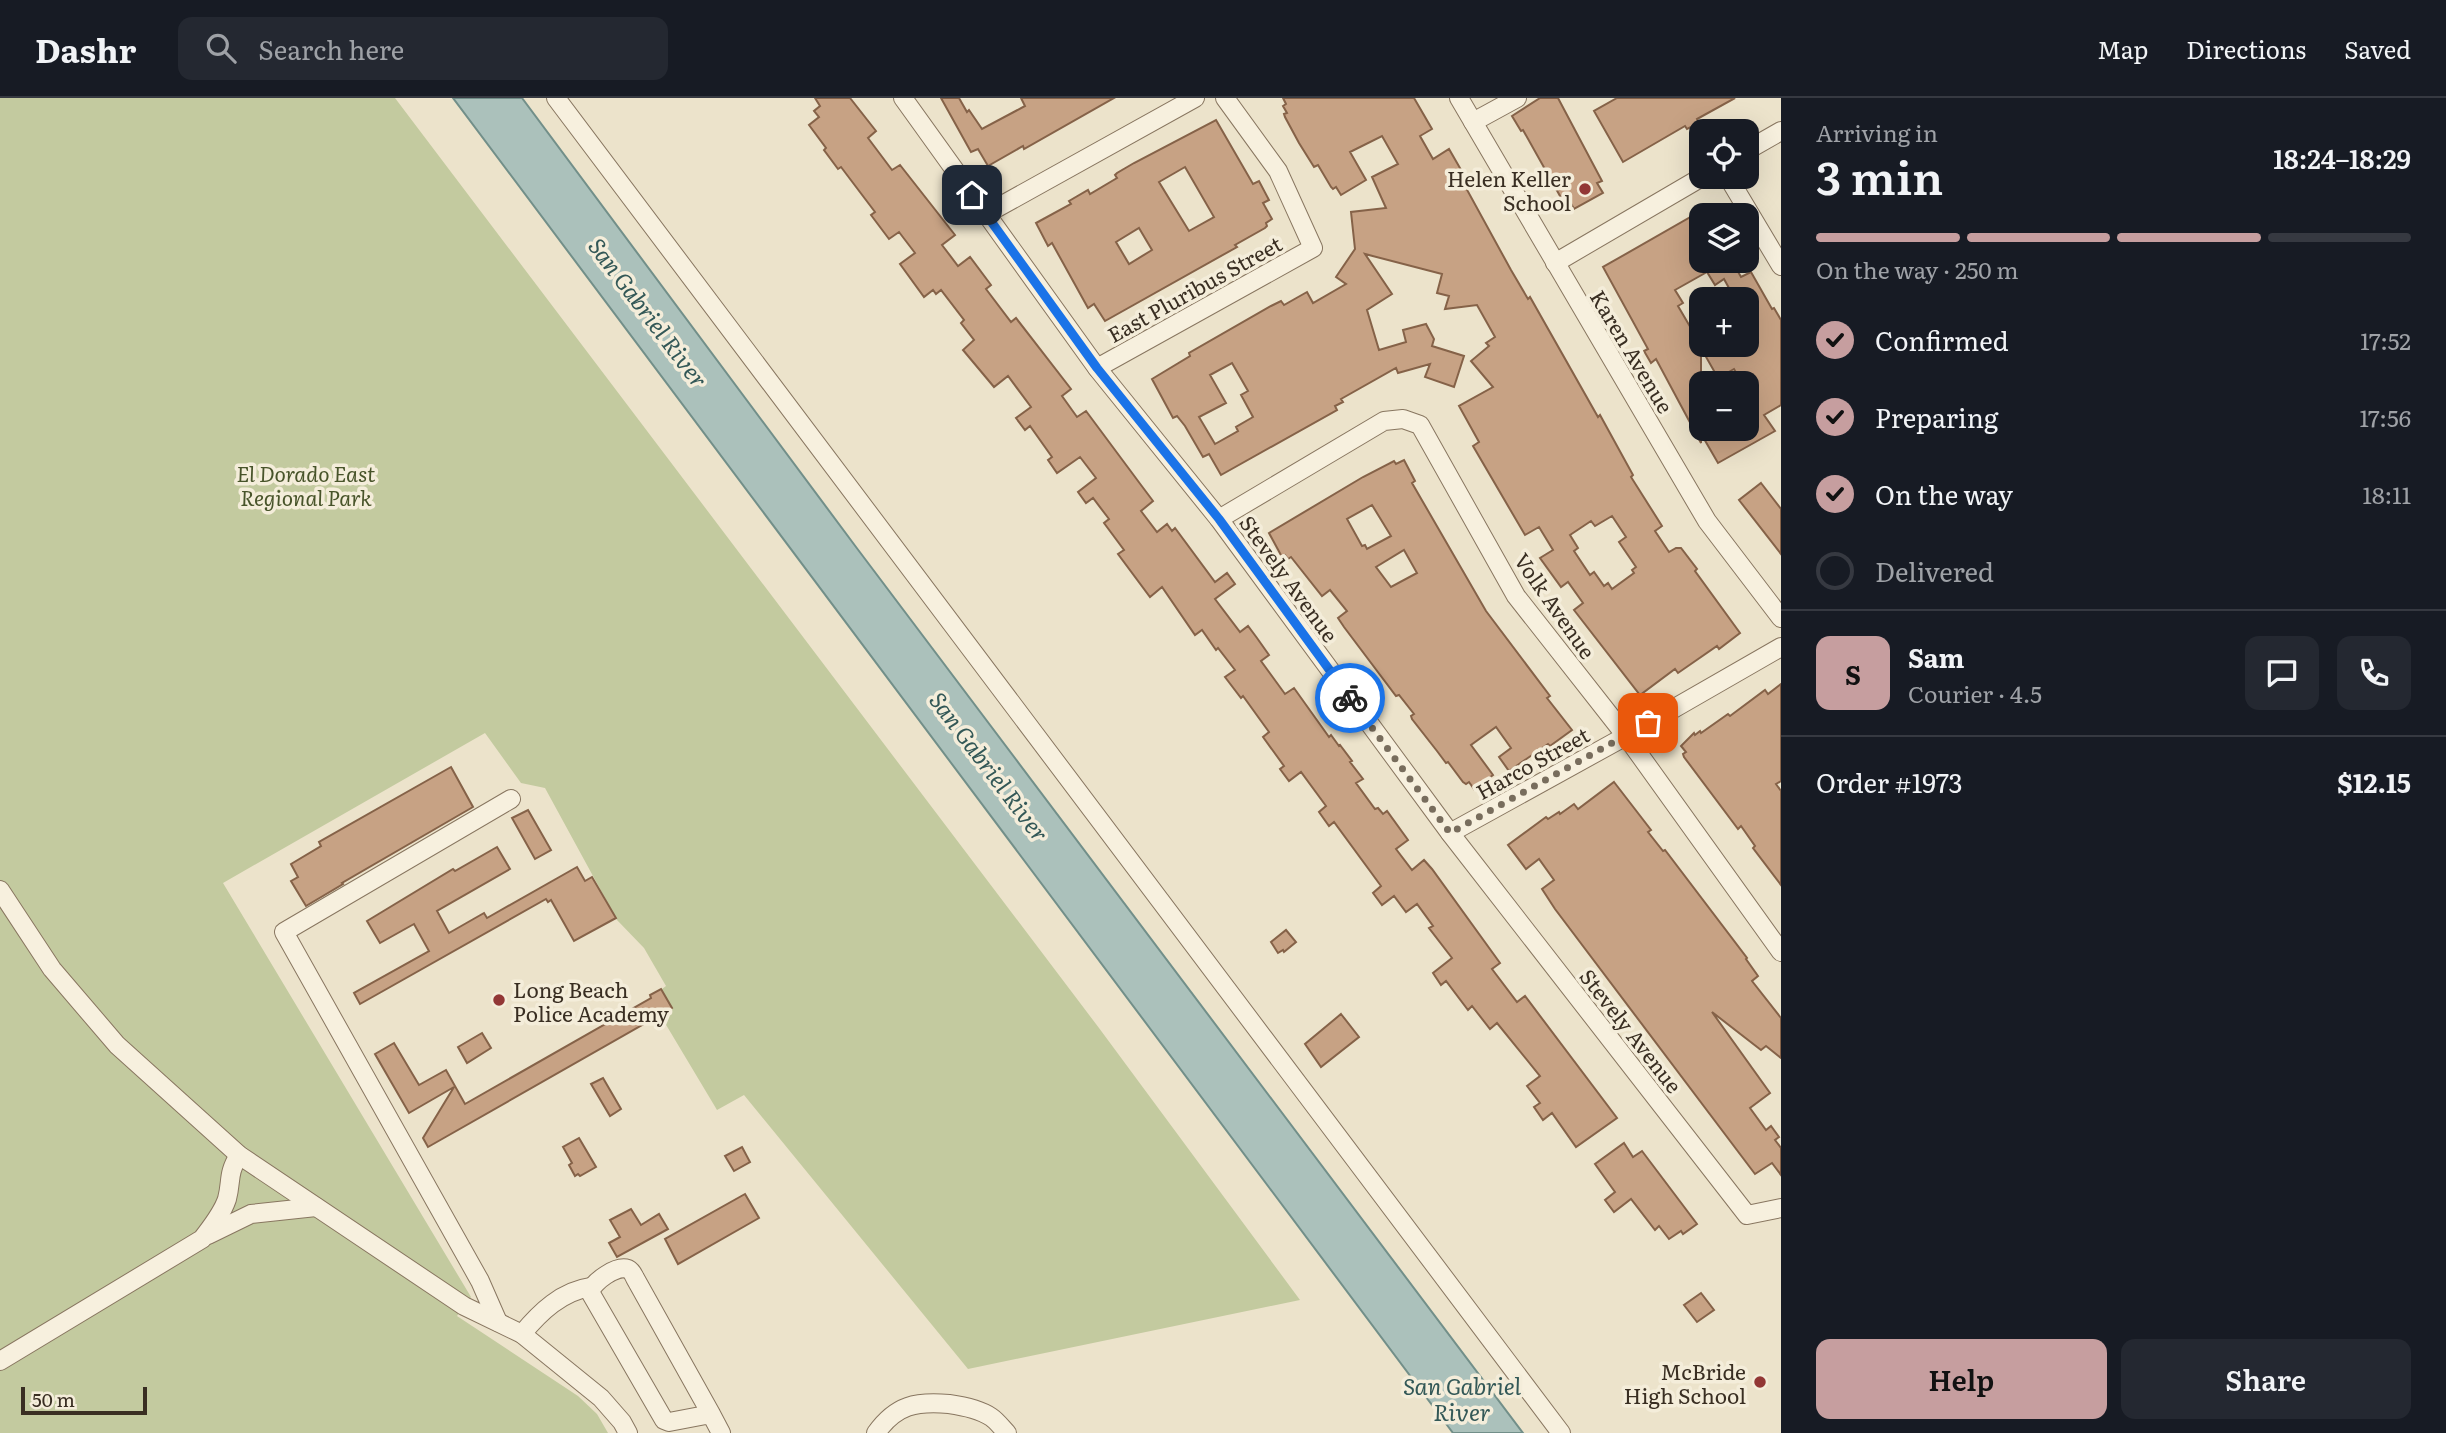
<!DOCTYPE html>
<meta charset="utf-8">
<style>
body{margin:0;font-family:Literata,serif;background:#242831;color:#f1f3f6;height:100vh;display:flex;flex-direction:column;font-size:26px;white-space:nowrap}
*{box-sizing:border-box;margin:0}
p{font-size:23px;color:#9ea1a6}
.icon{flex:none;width:38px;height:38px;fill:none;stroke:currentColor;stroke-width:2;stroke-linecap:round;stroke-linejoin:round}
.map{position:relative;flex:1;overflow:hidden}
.sheet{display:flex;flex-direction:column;background:#171b24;width:665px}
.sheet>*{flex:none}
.fabs{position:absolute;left:1689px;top:21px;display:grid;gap:14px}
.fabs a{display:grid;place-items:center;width:70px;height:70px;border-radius:14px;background:#171b24;box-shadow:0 7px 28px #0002;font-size:35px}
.scale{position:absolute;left:21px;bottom:18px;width:126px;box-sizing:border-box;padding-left:7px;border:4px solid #392e22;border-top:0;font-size:19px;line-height:24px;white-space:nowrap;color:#392e22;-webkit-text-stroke:5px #f4edda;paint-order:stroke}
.pin{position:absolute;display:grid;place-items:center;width:60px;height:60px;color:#fff;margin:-30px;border-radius:14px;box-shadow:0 4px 10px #0006}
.courier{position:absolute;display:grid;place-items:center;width:70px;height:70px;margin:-35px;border:5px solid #1a73e8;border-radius:50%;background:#fff;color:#222;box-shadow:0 2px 9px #0007}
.headline em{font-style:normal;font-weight:600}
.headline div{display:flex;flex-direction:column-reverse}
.headline{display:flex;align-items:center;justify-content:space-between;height:119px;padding:0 35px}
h1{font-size:46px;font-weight:600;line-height:52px}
.bar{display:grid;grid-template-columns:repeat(4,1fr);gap:10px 7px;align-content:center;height:84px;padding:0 35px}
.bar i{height:9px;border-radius:5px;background:#363941}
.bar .current{background:#c69e9f}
.bar p{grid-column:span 4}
.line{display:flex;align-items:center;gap:18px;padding:0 35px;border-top:2px solid #363941}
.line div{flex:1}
.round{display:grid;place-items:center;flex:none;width:74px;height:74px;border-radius:14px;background:#242831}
ol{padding:0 35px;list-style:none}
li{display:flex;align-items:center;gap:21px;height:77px}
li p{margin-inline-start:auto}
li .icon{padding:7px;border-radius:50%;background:#c69e9f;color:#111;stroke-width:4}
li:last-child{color:#9ea1a6}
li i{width:38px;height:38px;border:4px solid #363941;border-radius:50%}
.primary-button{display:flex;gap:14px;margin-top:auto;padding:14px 35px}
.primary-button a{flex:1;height:80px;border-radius:14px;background:#c69e9f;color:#111;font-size:28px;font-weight:600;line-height:80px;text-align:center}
.primary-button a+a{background:#242831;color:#f1f3f6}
header{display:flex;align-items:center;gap:42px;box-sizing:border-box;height:98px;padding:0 35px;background:#171b24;border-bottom:2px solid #363941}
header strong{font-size:33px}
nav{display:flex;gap:38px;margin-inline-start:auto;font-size:24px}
.search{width:490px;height:63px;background:#242831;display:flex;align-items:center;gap:18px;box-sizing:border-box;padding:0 24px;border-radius:14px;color:#9ea1a6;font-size:26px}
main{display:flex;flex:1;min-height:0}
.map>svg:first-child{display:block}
.green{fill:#c3ca9f}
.water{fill:#abc1bb;stroke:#728f89;stroke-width:2}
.building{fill:#c7a284;stroke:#856248;stroke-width:2;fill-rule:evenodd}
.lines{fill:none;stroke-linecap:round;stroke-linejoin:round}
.minor-casing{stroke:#887660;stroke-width:20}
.minor{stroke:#f7f0de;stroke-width:18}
.done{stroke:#786d5d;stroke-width:7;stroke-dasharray:0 12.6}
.route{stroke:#1a73e8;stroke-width:9}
.poi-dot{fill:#923735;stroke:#f4edda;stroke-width:2.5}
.labels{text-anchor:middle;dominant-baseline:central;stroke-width:7;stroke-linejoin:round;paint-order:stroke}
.poi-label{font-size:21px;fill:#392e22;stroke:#f4edda;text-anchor:end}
.street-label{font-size:21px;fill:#392e22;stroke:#f4edda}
.park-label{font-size:21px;font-style:italic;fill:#48542a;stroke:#f4edda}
.water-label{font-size:23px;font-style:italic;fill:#335857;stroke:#f4edda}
</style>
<header>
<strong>Dashr</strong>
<div class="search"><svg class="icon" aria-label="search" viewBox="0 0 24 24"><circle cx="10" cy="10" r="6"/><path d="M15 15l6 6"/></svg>Search here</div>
<nav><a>Map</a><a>Directions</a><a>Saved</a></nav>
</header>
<main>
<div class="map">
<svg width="1781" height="1335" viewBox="0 0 1781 1335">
<rect width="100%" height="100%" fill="#ece3cb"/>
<!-- green -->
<polygon class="green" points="0,0 395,0 1099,930 1300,1202 968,1271 744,997 717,1012 650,900 666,888 644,850 617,822 545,690 521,685 485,635 223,785 471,1199 457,1218 578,1298 597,1316 608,1335 0,1335"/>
<!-- water -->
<polygon class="water" points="453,0 522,0 856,449 1523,1335 1453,1335"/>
<!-- building -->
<g class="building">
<polygon points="815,0 850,0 876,33 868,40 892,72 900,67 955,137 942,147 958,168 970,159 991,187 986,191 1011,224 1016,220 1071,291 1062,298 1077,319 1086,313 1141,387 1153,403 1141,413 1157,434 1167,426 1172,433 1175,430 1215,484 1227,475 1235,486 1215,501 1240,534 1248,528 1257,540 1269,557 1261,563 1285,596 1294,590 1329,639 1331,637 1339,648 1340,647 1352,663 1350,664 1363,681 1356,685 1375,711 1378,710 1383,716 1387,713 1408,742 1396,751 1412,772 1424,762 1432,771 1500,865 1492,871 1517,904 1525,898 1617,1020 1576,1049 1552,1015 1543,1022 1534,1009 1540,1005 1527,988 1540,978 1497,925 1490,931 1472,908 1468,912 1446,883 1441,887 1433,875 1452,860 1429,830 1433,828 1417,806 1406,814 1394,798 1382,807 1373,795 1381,788 1334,724 1329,728 1319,714 1326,708 1301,674 1289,683 1280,671 1284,668 1263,639 1269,634 1243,598 1241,600 1225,579 1235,572 1218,550 1216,552 1202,532 1195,537 1162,489 1150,499 1118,456 1124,452 1104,425 1109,421 1093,400 1086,405 1078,394 1096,380 1080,359 1057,375 1048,362 1052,359 1030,328 1025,332 1016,320 1031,309 1008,278 994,289 963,252 974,242 961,225 964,222 941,192 936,196 933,192 924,199 900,166 915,155 899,134 889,141 871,117 875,114 841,69 838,71 824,52 826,50 809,27 819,19 814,13 820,8"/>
<polygon points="941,0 959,0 967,14 969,12 982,31 1025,8 1021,0 1114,0 1024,51 1023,48 988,68 978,51 971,54"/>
<path d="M1283,0h131l18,31 -12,7 13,23 16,-10 15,26 -4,2 51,93 17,29 2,-2 68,120 2,-2 33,60 -2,2 31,49 -7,5 14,21 7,-4h5l16,21 -2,2 45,62 -21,16 -2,-3 -39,27 -3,-4 -35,26 -66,-85 9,-7 -15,-21 -7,5 -21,-29 13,-8 -14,-23 -14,8 -52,-89 6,-4 -20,-36 34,-19 -22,-26 18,-15 -3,-3 9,-6 -18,-32 -32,4 4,-13 -12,-3 5,-19 -77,-20 27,40 -25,16 12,40 27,-8 -3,-12 23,-6 8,15 -2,7 32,10 -10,31 -29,-10 5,-13 -32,9 -2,-5 -55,31 2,3 -8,4 2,4 -116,65 -12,-21 -6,3 -18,-31 -8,-10 -4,2 -21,-39 38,-23 -1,-3 82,-47 10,-5 3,4 23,-13 6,11 33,-19 -10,-7 19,-28 -4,-37 35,-4 -14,-31 26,-13 -16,-28 -32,16 16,28 -25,15 -5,-8 -3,2 -2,-2 -13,-22 -4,2 -15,-24 -14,-26 -1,-3 3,-1 -4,-7 3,-2zM1232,265l16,28 -7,4 12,22 -17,10 2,4 -23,13 -16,-27 27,-14 -16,-28zM1612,418l14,21 -7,5 17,25 -4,3 2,3 -22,16 -4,-6 -4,3 -10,-14 -4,3 -16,-24 4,-3 -8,-13 21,-14 4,5z"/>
<polygon points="1540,0 1558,0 1602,83 1597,85 1603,95 1574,111 1569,102 1564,105 1523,32 1521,33 1512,18"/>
<polygon points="1617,0 1735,0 1697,21 1699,25 1687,31 1685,28 1623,64 1594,13"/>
<path d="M1216,22l37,64 6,-3 10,19 -6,3 9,16 -6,4 1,3 -2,2 -30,17 2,2 -132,74 -11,-17 -6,4 -36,-65 -4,3 -12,-23 35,-19 -2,-3 19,-11 2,4 27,-16 -2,-3 2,-2 17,-10zM1185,69l29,50 -25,14 -30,-49zM1139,130l13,22 -23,14 -13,-22z"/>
<path d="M1701,113v50h31l9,16 10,-5 21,37 2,-1 7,12v85l-17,10 11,16 -57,32 -15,-26 14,-8h29v-46h-4l-8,-14 -16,9 -17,-30v95l-45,-84 -5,4 -7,-12 4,-2 -45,-82zM1707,174l8,13 9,-6 11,20h11v16l5,8 -5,3v19h-45v-20l-9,5 -14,-24 5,-3 -8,-13z"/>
<path d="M1404,362l11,21 -3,2 74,128 64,85 -3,2 25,32 -22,16 -2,-2 -39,27 -10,-14 12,-9 -15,-21 -25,18 22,30 -19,14 -5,-7 -3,2 -3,-2 -15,-20 -2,1 -9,-12 -25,-32 -1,-3 3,-2 -15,-19 -3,1 -52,-69 -6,-9 9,-7 -17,-21 -8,6 -31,-39 -3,2 -3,-4 -3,2 -13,-24 94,-56 31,-16 2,3zM1372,407l19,31 -24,13 -2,-4 -3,1 -15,-27zM1404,452l13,23 -26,14 -15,-20z"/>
<polygon points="1761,385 1781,411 1781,456 1739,402"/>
<polygon points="1781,586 1781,683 1776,686 1781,693 1781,787 1753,750 1755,748 1741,728 1738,731 1684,659 1683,656 1686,654 1681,648 1694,635 1695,637 1700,633 1701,635 1728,616 1730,618 1765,592 1768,596"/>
<polygon points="451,669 473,709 342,785 343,786 306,808 291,783 298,779 291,766 321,748 319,744"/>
<polygon points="1614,684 1651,732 1648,734 1663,753 1665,752 1747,860 1746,861 1758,878 1752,883 1781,920 1781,960 1766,948 1761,952 1712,914 1770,995 1750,1010 1766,1032 1771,1028 1779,1039 1775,1042 1781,1050 1781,1077 1772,1065 1755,1076 1555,811 1542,791 1554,782 1539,761 1526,771 1508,747 1546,719 1548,721 1559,714 1560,716 1574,706 1578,711"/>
<polygon points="528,712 551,752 535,761 512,720"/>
<polygon points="497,749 510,771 437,813 449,835 484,815 487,820 577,769 585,783 592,779 616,820 574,843 551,802 548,804 546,801 360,906 354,895 429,853 414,826 380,845 367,823 453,771 455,773"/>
<polygon points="1286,832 1296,844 1284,854 1283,852 1278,855 1271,844"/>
<polygon points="661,891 672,910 428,1049 423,1040 454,989 409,1015 375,956 394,945 419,987 446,972 465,1006 651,900 650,897"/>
<polygon points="1341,916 1359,939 1321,969 1305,946"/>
<polygon points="482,935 491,950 467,965 458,949"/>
<polygon points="603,980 621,1011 610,1018 591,986"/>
<polygon points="579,1040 596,1069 580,1078 578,1076 575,1078 569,1067 572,1065 563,1049"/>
<polygon points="1624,1045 1633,1059 1642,1053 1697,1126 1683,1136 1681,1133 1669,1141 1659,1128 1655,1132 1631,1101 1614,1114 1605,1102 1615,1094 1595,1066"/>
<polygon points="742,1049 750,1064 734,1073 725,1058"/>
<polygon points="745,1096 759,1120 678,1166 665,1141"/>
<polygon points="631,1111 641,1127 659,1116 668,1131 617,1159 609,1145 620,1139 610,1122"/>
<polygon points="1701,1195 1714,1212 1697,1224 1684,1207"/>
</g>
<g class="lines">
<!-- minor casing -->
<g class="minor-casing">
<g id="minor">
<polyline points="556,0 1561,1335"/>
<polyline points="903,0 1097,270 1219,421 1450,735 1747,1117 1781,1110"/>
<polyline points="1459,0 1707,423 1781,520"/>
<polyline points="1473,24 1517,0"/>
<polyline points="1746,53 1781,33"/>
<polyline points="1728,79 1781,168"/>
<polyline points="986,116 1195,0"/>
<polyline points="1555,165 1702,79"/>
<polyline points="1097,270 1313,150 1278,73 1225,0"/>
<polyline points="1219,421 1384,323 1403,321 1420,327 1516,498 1626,638 1781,854"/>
<polyline points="1450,735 1626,638 1781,549"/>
<polyline points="0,792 52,871 117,947 239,1057 464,1208 522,1236 601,1300 622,1324 628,1335"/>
<polyline points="208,1137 251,1116 316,1109"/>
<polyline points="498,1224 480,1183 284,834 511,701"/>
<path d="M522,1236c18,-22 40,-43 69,-47"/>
<path d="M0,1263l202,-122c9,-12 20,-25 25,-40 5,-19 0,-24 12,-44"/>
<path d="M711,1316l-42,8 -5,-2 -74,-128c3,-10 26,-27 38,-23 4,2 5,5 7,9l76,136 10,19"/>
<path d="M876,1335c20,-28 40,-32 73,-29 14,2 30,5 42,13 6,4 11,11 16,16"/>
</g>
</g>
<!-- minor -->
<use href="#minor" class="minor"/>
</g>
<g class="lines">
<!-- done -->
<polyline class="done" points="1350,600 1450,735 1648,625"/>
<!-- route -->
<polyline class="route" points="972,97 1097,270 1219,421 1350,600"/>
</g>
<!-- markers -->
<g class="poi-dot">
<circle cx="1585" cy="91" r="7"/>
<circle cx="499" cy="902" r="7"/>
<circle cx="1760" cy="1284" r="7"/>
</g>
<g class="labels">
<!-- poi labels -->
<g class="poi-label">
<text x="1571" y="79">Helen Keller<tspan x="1571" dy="24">School</tspan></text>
<text x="513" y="890" text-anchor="start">Long Beach<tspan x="513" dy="24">Police Academy</tspan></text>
<text x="1746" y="1272">McBride<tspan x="1746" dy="24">High School</tspan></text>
</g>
<!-- street labels -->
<g class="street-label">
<text transform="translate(1194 190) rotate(-29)">East Pluribus Street</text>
<text transform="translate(1633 253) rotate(59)">Karen Avenue</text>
<text transform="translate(1290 480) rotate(54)">Stevely Avenue</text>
<text transform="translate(1556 507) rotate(55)">Volk Avenue</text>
<text transform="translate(1532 664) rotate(-29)">Harco Street</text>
<text transform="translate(1632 932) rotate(52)">Stevely Avenue</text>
</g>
<!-- park labels -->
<g class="park-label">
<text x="306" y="374">El Dorado East<tspan x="306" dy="24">Regional Park</tspan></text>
</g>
<!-- water labels -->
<g class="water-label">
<text transform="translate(649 214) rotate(53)">San Gabriel River</text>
<text transform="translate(990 668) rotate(53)">San Gabriel River</text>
<text x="1462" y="1287">San Gabriel<tspan x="1462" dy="26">River</tspan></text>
</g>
</g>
</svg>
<div class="fabs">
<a><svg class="icon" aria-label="locate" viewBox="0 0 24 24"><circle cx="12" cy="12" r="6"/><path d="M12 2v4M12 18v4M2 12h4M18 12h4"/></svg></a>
<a><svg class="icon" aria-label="layers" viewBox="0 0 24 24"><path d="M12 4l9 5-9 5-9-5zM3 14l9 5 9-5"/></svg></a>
<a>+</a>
<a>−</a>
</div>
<div class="scale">50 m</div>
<div class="pin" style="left:1648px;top:625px;background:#ea580c"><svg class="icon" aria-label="bag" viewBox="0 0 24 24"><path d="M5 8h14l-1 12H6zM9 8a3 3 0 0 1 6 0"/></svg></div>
<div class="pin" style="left:972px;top:97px;background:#1f2937"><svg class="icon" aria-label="home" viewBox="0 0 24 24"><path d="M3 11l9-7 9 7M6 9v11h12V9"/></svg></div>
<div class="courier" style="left:1350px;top:600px"><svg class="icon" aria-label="bike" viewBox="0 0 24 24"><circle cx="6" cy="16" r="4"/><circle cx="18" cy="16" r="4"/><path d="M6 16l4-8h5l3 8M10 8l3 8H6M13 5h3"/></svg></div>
</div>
<section class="sheet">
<div class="headline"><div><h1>3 min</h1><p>Arriving in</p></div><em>18:24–18:29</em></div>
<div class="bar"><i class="current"></i><i class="current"></i><i class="current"></i><i></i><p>On the way · 250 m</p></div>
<ol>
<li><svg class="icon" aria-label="check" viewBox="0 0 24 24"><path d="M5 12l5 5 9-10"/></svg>Confirmed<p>17:52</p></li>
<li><svg class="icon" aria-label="check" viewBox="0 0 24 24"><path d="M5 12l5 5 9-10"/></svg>Preparing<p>17:56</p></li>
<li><svg class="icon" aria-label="check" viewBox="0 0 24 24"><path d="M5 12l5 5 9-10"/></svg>On the way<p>18:11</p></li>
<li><i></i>Delivered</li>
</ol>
<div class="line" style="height:126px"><b class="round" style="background:#c69e9f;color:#111">S</b><div><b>Sam</b><p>Courier · 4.5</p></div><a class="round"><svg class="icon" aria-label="chat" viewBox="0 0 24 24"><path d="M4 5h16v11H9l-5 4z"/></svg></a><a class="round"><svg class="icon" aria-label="phone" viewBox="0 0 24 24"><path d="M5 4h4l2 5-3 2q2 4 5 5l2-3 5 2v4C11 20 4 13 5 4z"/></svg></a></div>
<div class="line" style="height:91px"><div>Order #1973</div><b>$12.15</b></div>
<div class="primary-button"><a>Help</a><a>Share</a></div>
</section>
</main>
